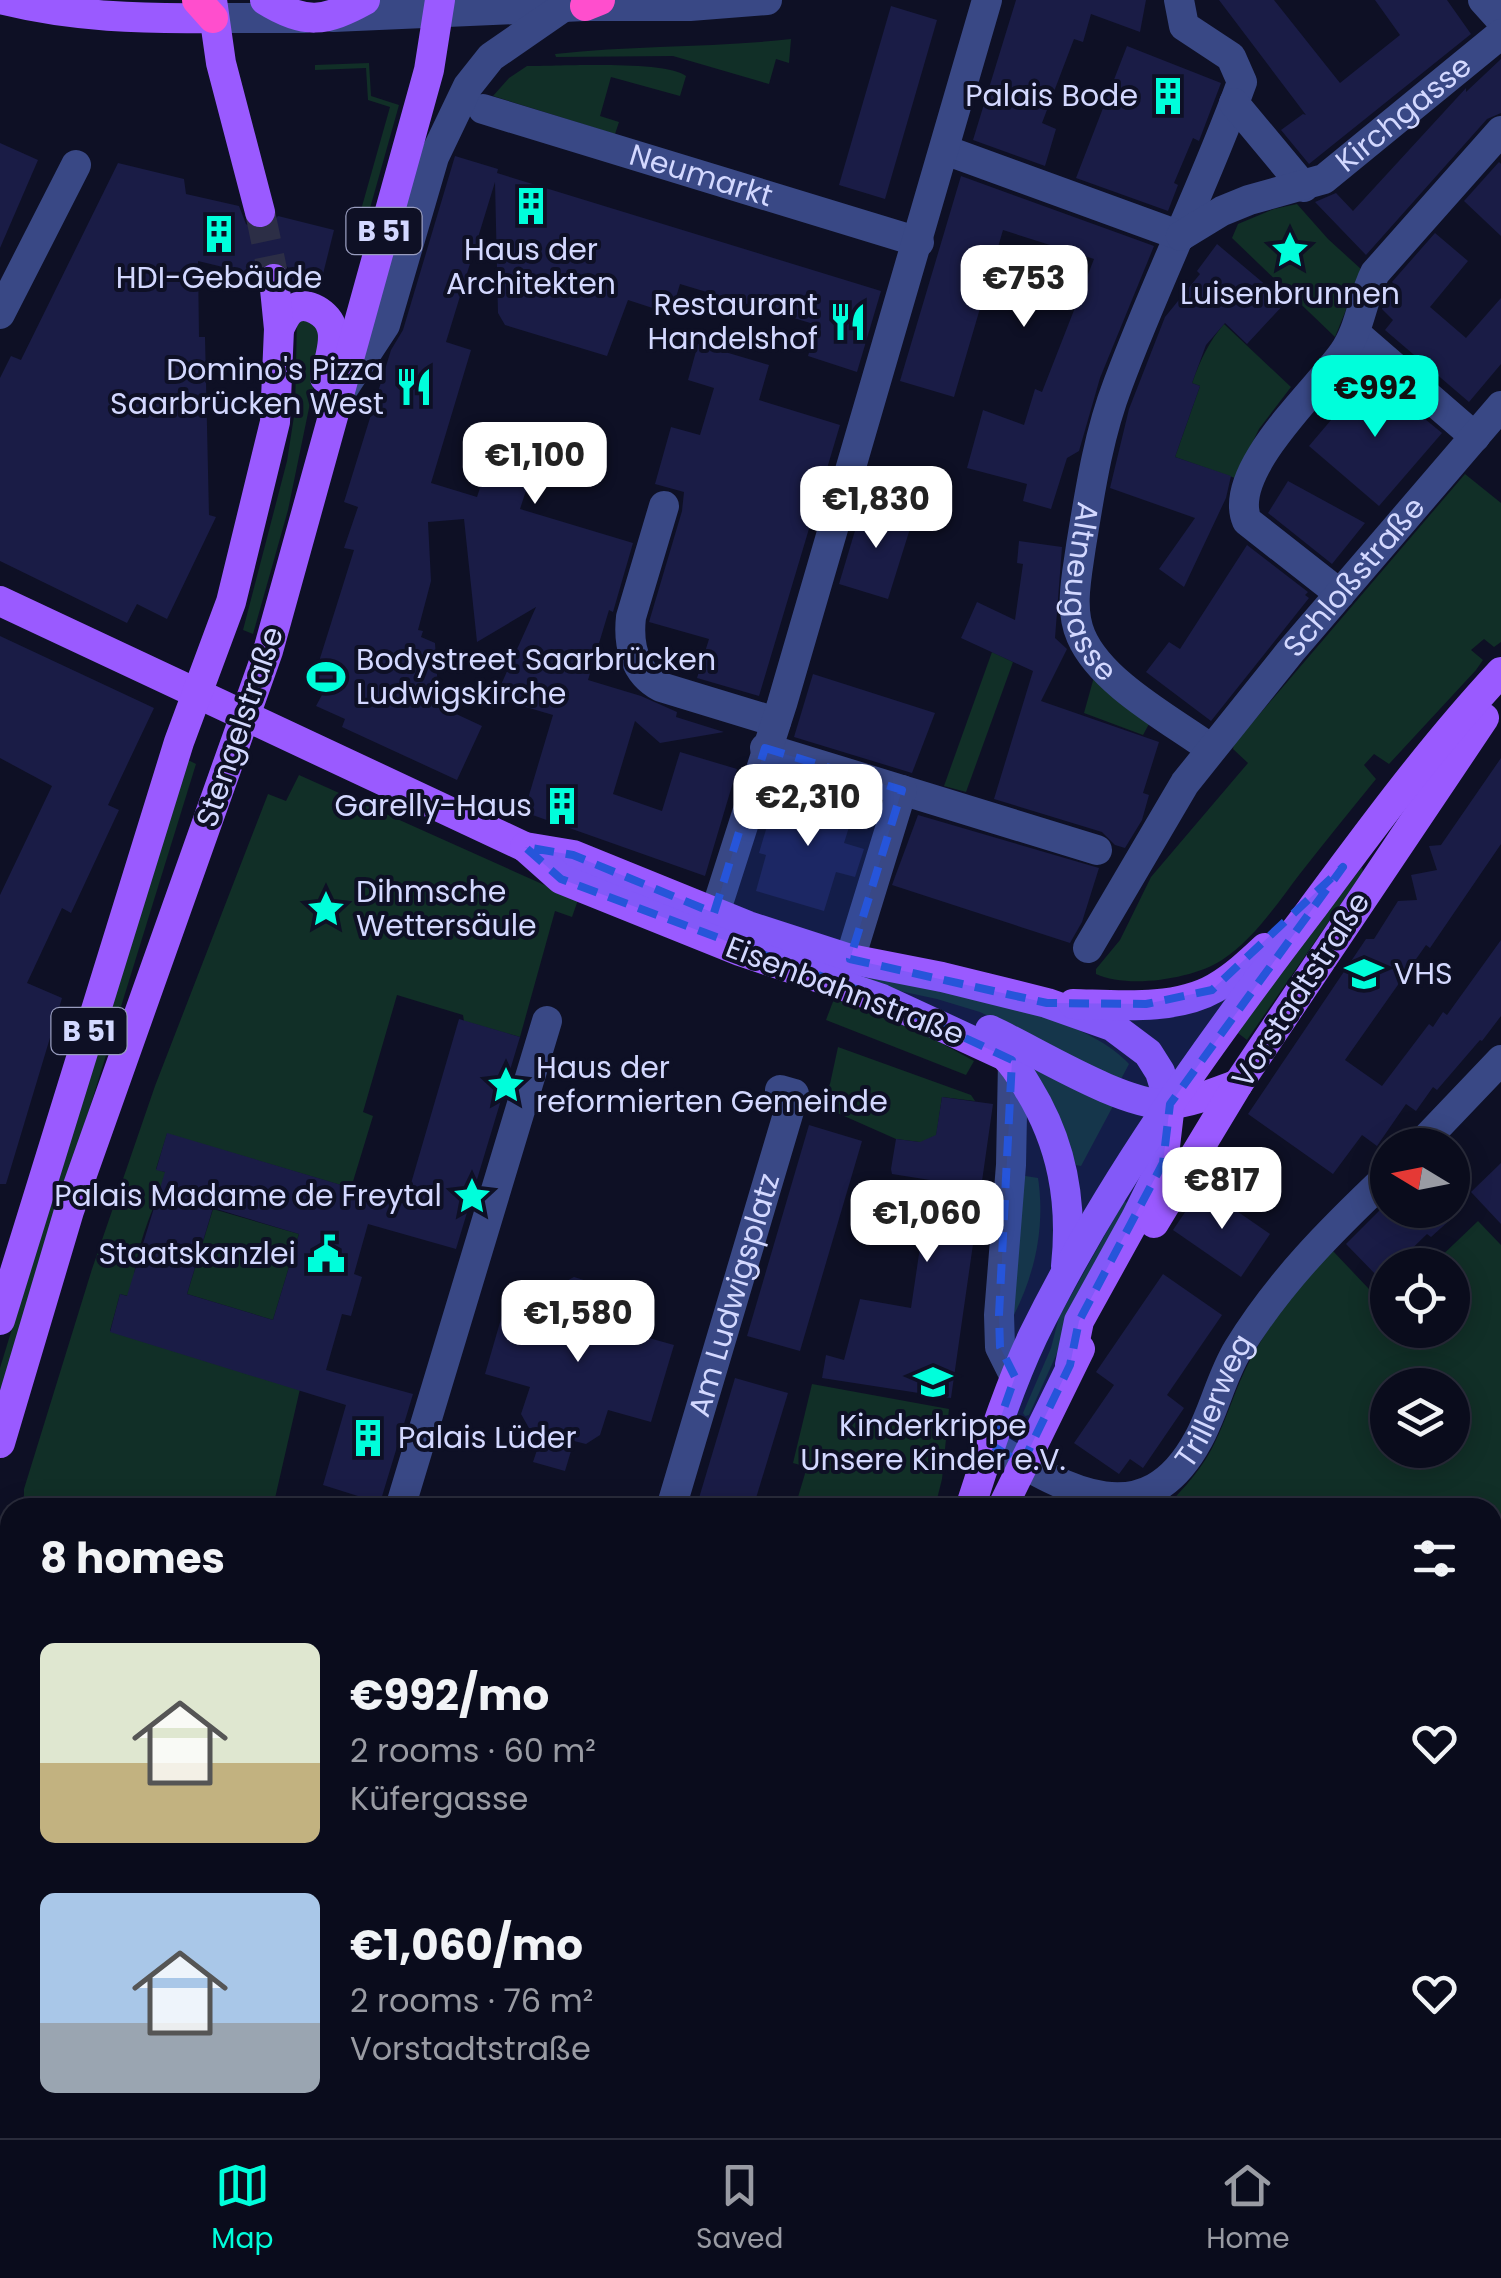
<!DOCTYPE html>
<html lang="en">
<head>
<meta charset="utf-8">
<style>
	:root { --surface:#0a0c1c; --page:#181a29; --text:#f1f3f6; --muted:#999ba3; --line:#2a2c3b; --accent:#00fedb }
	body { margin:0; font-family:Poppins,sans-serif; background:var(--page); color:var(--text); height:100vh; display:flex; flex-direction:column; font-size:38px; white-space:nowrap }
	* { box-sizing:border-box; margin:0 }
	p { font-size:32px; color:var(--muted) }
	.icon { flex:none; width:55px; height:55px; fill:none; stroke:currentColor; stroke-width:2; stroke-linecap:round; stroke-linejoin:round }
	.map { position:relative; flex:1; overflow:hidden }
	.sheet { position:absolute; left:0px; top:1498px; width:1502px; height:642px; display:flex; flex-direction:column; background:var(--surface); border-radius:30px 30px 0 0; box-shadow:0 5px 25px #0003,0 0 0 2px var(--line) }
	.sheet>* { flex:none }
	.needle { width:65px; rotate:280deg }
	.controls { position:absolute; left:1370px; top:1128px; display:grid; gap:20px }
	.controls a { display:grid; place-items:center; width:100px; height:100px; border-radius:50%; background:var(--surface); box-shadow:0 5px 25px #0003,0 0 0 2px var(--line); font-size:50px }
	.price { position:absolute; translate:-50% -85px; padding:0 22px; border-radius:20px; background:#fff; color:#222; font-size:32px; line-height:65px; filter:drop-shadow(0 2px 5px #0008) }
	.price::after { content:''; position:absolute; left:50%; top:60px; width:30px; height:22px; margin-left:-15px; background:inherit; clip-path:polygon(0 0,100% 0,50% 100%) }
	.price.current { background:var(--accent); color:#111 }
	ul { padding:0; list-style:none }
	li { display:flex; align-items:center; gap:30px; height:250px; padding:0 40px }
	li span { display:grid; place-items:center; flex:none; width:280px; height:200px; border-radius:15px; color:#555 }
	li>.icon { margin-inline-start:auto }
	span .icon { width:120px; height:120px; fill:#fffc; stroke-width:1 }
	li b { font-size:42px }
	h2 { display:flex; justify-content:space-between; align-items:center; height:120px; padding:0 40px; font-size:42px }
	.menu { display:flex; justify-content:space-around; align-items:center; height:140px; border-top:2px solid var(--line); background:var(--surface); font-size:28px; color:var(--muted) }
	.menu a { display:grid; justify-items:center; gap:5px }
	.menu .current { color:var(--accent) }
	.map>svg:first-child { display:block }
	.green { fill:#112f27; fill-rule:evenodd }
	.building { fill:#1a1c46; fill-rule:evenodd }
	.lines { fill:none; stroke-linecap:round; stroke-linejoin:round }
	.major-tunnel { stroke:#2c2e46; stroke-width:30; stroke-dasharray:30 15; stroke-linecap:butt }
	.minor { stroke:#394885; stroke-width:30 }
	.major { stroke:#9a5aff; stroke-width:30 }
	.highway { stroke:#ff4ecd; stroke-width:30 }
	.marked { fill:#2655da; fill-opacity:0.2; stroke:#2655da; stroke-width:8; stroke-dasharray:20 12; stroke-linejoin:round }
	.labels { text-anchor:middle; stroke-width:8; stroke-linejoin:round; paint-order:stroke }
	.shield { fill:#0e1025; stroke:#989cbe; stroke-width:2.5 }
	.shield-label { font-size:28px; font-weight:bold; fill:#d3d8ff }
	.poi-label { font-size:30px; fill:#d3d8ff; stroke:#0e1025; text-anchor:end }
	.street-label { font-size:30px; fill:#d3d8ff; stroke:#0e1025 }
</style>
</head>
<body>
<div class="map">
<svg width="1501" height="2138" viewBox="0 0 1501 2138">
	<rect width="100%" height="100%" fill="#0e1025"/>
	<g class="green">
		<path d="M791,39L789,63L776,59L769,84L673,56L556,57L555,54C634,45 713,48 791,39Z"/>
		<path d="M369,63L371,96L399,105L367,219L359,217L390,107L368,100L366,68L315,70V65Z"/>
		<path d="M527,66C557,66 667,60 686,76L680,96L611,77L600,116L619,122L615,134L493,96L509,78Z"/>
		<path d="M1297,204L1328,239L1362,270L1335,337L1232,238L1238,224L1274,209Z"/>
		<path d="M297,319L317,323L322,345L288,510L253,634L243,630L287,461L295,410Z"/>
		<path d="M1224,324L1291,387L1259,429L1235,478L1175,457L1200,386L1192,383C1201,359 1208,343 1224,324Z"/>
		<path d="M1465,474L1501,503V642L1494,647L1484,639L1471,650L1483,660L1476,670L1389,764L1374,754L1364,765L1376,779C1350,811 1324,843 1299,875C1277,904 1253,940 1222,960C1193,979 1128,989 1096,974V969L1120,940L1151,877L1248,763L1233,749L1234,744Z"/>
		<path d="M992,652L1013,662L966,792L944,786Z"/>
		<path d="M1094,677L1111,695L1149,724L1143,735L1084,713Z"/>
		<path d="M186,759L196,764L0,1398V1368Z"/>
		<path d="M299,775L578,900L572,917L555,911L520,1037L464,1021L463,1015L397,995L363,1112L373,1116L351,1188L167,1134L156,1169L170,1174C150,1208 133,1258 132,1297L120,1294L110,1331L300,1389L273,1507L24,1508V1489L92,1269L155,1086L268,794L286,801Z"/>
		<path d="M1362,867L1363,872L1247,1040L1234,1030Z"/>
		<path d="M861,971C934,989 1080,1010 1129,1064L1120,1081L980,1012L937,999L858,982Z"/>
		<path d="M834,999L921,1032L974,1061L966,1075L826,1020Z"/>
		<path d="M838,1047L971,1095L975,1101L942,1097L935,1144L896,1139L817,1104L830,1084Z"/>
		<path d="M1017,1053L1113,1106L1081,1166L1076,1165L1055,1106Z"/>
		<path d="M1019,1175L1038,1178C1046,1231 1033,1282 1007,1328Z"/>
		<path d="M1124,1201L1131,1205L1065,1320L1058,1351L1029,1415L1025,1416L1023,1413L1051,1348L1059,1317Z"/>
		<path d="M213,1209L299,1234L273,1320L187,1294Z"/>
		<path d="M1478,1221L1501,1245V1738L1493,1752L1492,1508H1165C1185,1487 1204,1467 1216,1440C1228,1415 1236,1387 1249,1362C1271,1321 1300,1284 1332,1250L1387,1308L1388,1330H1452V1265H1432ZM1388,1385H1452V1450H1388Z"/>
		<path d="M812,1384L949,1409L942,1479L935,1507H795L807,1467L793,1463Z"/>
		<path d="M1501,1840V1995L1493,1996L1492,1864Z"/>
		<path d="M316,2130H556L555,2138H314Z"/>
		<path d="M1000,2130H1433L1436,2138H999Z"/>
	</g>
	<g class="building">
		<path d="M1016,0H1146L1140,32L1091,14L1083,42L1074,39L1042,123L1056,129L1045,166L973,140Z"/>
		<path d="M1219,0H1274L1340,83L1400,35L1375,0H1447L1471,34L1309,164L1281,130L1303,114L1306,115Z"/>
		<path d="M891,6L937,20L885,199L839,185Z"/>
		<path d="M1127,46L1221,83L1199,141L1193,138L1174,183L1178,185L1168,211L1076,178Z"/>
		<path d="M1501,59V113L1487,119L1366,255L1315,202L1336,193L1353,211L1466,88V92Z"/>
		<path d="M0,143L38,160L0,248Z"/>
		<path d="M455,156L498,169L497,173L881,291L857,372L808,356L817,325L680,284L671,314L628,300L607,356L505,325L498,313L495,182L446,342L471,350L431,483L477,497L494,445L516,451L537,457L520,509L633,543L613,612L609,610L588,680L641,696L677,712L676,717L724,732L660,743L635,721L613,794L662,811L680,752L737,769L705,876L524,812L553,715L495,698L536,607L477,642L464,519L428,522L431,581L418,630L423,631L421,637L435,643L439,706L482,726L457,780L342,727L345,719L316,706L323,693L311,687L354,550L344,548L358,507L344,502L391,350L403,330Z"/>
		<path d="M1499,162L1501,164V236L1464,201Z"/>
		<path d="M118,163L184,179L186,194L239,206L246,224L254,230H266L278,216L334,230L319,290L293,284L290,269L281,262L264,263L256,275L198,261L199,337H205L209,515L216,517L167,619L137,604L127,623L0,561V378L11,356L21,360Z"/>
		<path d="M961,176L1154,246L1100,378L1079,451L1067,458L1051,509L1023,501L1027,484L967,468L983,410L1024,425L1035,389L1042,392L1094,259L1003,230L954,397L900,381Z"/>
		<path d="M1435,233L1468,261L1430,307L1466,338L1501,298V364L1469,402L1385,330L1393,320L1382,309L1385,299L1396,286L1392,282Z"/>
		<path d="M1217,244L1286,302L1247,344L1225,323L1206,345L1192,383L1200,386L1175,457L1231,476L1226,498L1184,587L1159,569L1195,518L1110,488L1129,409L1165,317L1200,274L1197,271Z"/>
		<path d="M698,344L769,365L759,400L840,425L759,696L697,678L709,639L649,622L682,511L684,492L655,484L671,427L700,435L714,388L688,380Z"/>
		<path d="M1370,374L1442,433L1379,506L1309,446Z"/>
		<path d="M1288,481L1365,523L1332,564L1268,513Z"/>
		<path d="M863,504L913,519L888,599L839,584Z"/>
		<path d="M1019,541L1062,547L1055,638L1067,649L1041,701L1159,742L1143,793L1149,795L1142,820L1125,848L1115,845L1102,832L994,799L1033,671L961,638L977,602L1015,620L1023,564L1017,563Z"/>
		<path d="M1247,545L1308,592L1305,595L1309,598L1211,721L1146,672L1169,642L1180,649Z"/>
		<path d="M0,636L154,708L108,805L119,810L71,913L62,908L27,983L62,998L6,1184H0V895L52,786L0,758Z"/>
		<path d="M813,674L935,713L912,773L794,737Z"/>
		<path d="M1501,758V844L1430,948L1426,945L1345,1060L1382,1086L1429,1024L1433,1027L1443,1012L1447,1015L1501,940V1016L1482,1041L1480,1040L1437,1090L1433,1087L1416,1111L1406,1104L1377,1146L1362,1135L1333,1174L1248,1114L1366,939H1374L1398,901L1417,900L1411,875L1437,870L1429,846L1441,845Z"/>
		<path d="M788,785L856,805L844,843L864,849L855,877L836,872L824,911L756,891L766,855L759,853L764,836L770,817L778,820Z"/>
		<path d="M918,815L1099,868L1082,922L1070,943L892,885Z"/>
		<path d="M459,1019L520,1037L456,1249L368,1224L354,1274L362,1277L351,1316L342,1314L326,1370L413,1394L380,1503L323,1485L346,1405L110,1332L120,1294L127,1296L165,1172L156,1170L167,1133L405,1204ZM213,1208L299,1234L273,1320L187,1294Z"/>
		<path d="M942,1097L993,1104L951,1398L822,1378L826,1355L844,1360L860,1299L911,1308L930,1180L892,1174L891,1169L896,1139L920,1142L936,1135Z"/>
		<path d="M809,1125L862,1141L800,1351L747,1336Z"/>
		<path d="M1501,1163V1224L1471,1192Z"/>
		<path d="M1202,1187L1270,1234L1241,1277L1173,1230Z"/>
		<path d="M1380,1210H1461L1431,1237L1427,1234L1395,1265H1388V1273L1381,1280L1346,1244Z"/>
		<path d="M1163,1274L1222,1315L1167,1395L1184,1408L1143,1468L1130,1459L1119,1474L1074,1443L1114,1385L1096,1372Z"/>
		<path d="M574,1277L632,1295L638,1310L631,1333L674,1345L651,1422L608,1410L600,1435L586,1444L574,1441L565,1471L533,1462L543,1432L529,1428L521,1414L530,1387L485,1374L508,1295L553,1308L561,1284Z"/>
		<path d="M735,1378L788,1393L753,1508H696Z"/>
	</g>
	<g class="lines">
		<path class="major-tunnel" d="M260,212L274,279"/>
		<g class="minor">
			<path id="s1" d="M1179,0L1184,26L1231,57L1242,82C1205,184 1156,282 1118,384C1098,436 1090,491 1081,546C1077,575 1069,609 1081,636C1101,683 1171,720 1211,749"/>
			<path d="M1483,0L1501,20"/>
			<path d="M333,17L585,6H690L767,0"/>
			<path d="M213,18H305"/>
			<path d="M1234,103L1304,187"/>
			<path id="s2" d="M483,109L919,242"/>
			<path d="M945,150L1181,236"/>
			<path id="s3" d="M1181,236L1222,211L1249,200L1324,179L1501,34"/>
			<path d="M0,314L76,165"/>
			<path d="M1355,333L1475,437"/>
			<path d="M345,386L385,325L434,157L468,86L491,57L562,8"/>
			<path d="M664,506L631,617C628,644 634,673 661,687L776,722"/>
			<path d="M1340,594L1247,521C1226,471 1318,390 1344,352C1360,329 1362,299 1375,273L1501,131"/>
			<path d="M765,748L1097,850"/>
			<path d="M715,913L782,704L987,0"/>
			<path id="s4" d="M1088,948L1185,783L1290,652L1501,406"/>
			<path d="M850,959L902,790"/>
			<path d="M1013,1062L1011,1165L999,1315L1000,1347L1015,1377"/>
			<path d="M1420,1145L1501,1060"/>
			<path id="s5" d="M991,1445C1065,1489 1144,1539 1198,1440C1214,1411 1221,1377 1238,1349C1279,1282 1331,1230 1388,1176"/>
			<path d="M400,1508L547,1021"/>
			<path id="s6" d="M671,1508L794,1094L780,1090"/>
			<path d="M0,1554L10,1557"/>
			<path d="M1492,1800L1501,1778"/>
			<path d="M1457,2130L1460,2138"/>
		</g>
		<g class="major">
			<path d="M4,0C73,17 142,19 213,18"/>
			<path d="M212,0L221,63L260,212"/>
			<path d="M265,0C305,25 325,22 365,0"/>
			<path d="M279,329C282,323 287,312 293,309C307,300 329,314 332,329C336,344 328,363 325,378"/>
			<path d="M0,601L525,847L573,855L748,926L850,959L942,977L1047,1003L1112,1026L1148,1053L1160,1072L1170,1104L1163,1163L1136,1218L1079,1321L1070,1365"/>
			<path d="M525,847L561,879L740,951L882,999L1005,1056C1015,1065 1021,1076 1028,1088C1062,1143 1073,1201 1066,1266"/>
			<path d="M1073,1004C1117,1005 1175,1011 1215,988C1234,977 1249,963 1265,948"/>
			<path d="M990,1030C1034,1050 1125,1108 1170,1104C1193,1102 1216,1092 1238,1084"/>
			<path d="M1154,1223L1238,1084L1484,718"/>
			<path d="M0,1320L179,742L231,602L275,422L279,329L274,279"/>
			<path d="M0,1443L69,1211L268,651L429,70L440,0"/>
			<path d="M970,1508C989,1450 1007,1391 1033,1336C1108,1183 1208,1045 1311,910C1371,829 1432,746 1501,672"/>
			<path d="M1002,1508L1080,1349"/>
			<path d="M814,2138L815,2130"/>
		</g>
		<g class="highway">
			<path d="M197,0L213,18"/>
			<path d="M585,6L600,0"/>
		</g>
	</g>
	<path class="marked" d="M765,748L902,790L850,959L1047,1003L1146,1004L1212,990L1343,867L1170,1104L1163,1163L1079,1321L1070,1365L1022,1464L991,1445L1015,1377L1000,1347L999,1315L1012,1060L882,999L561,879L525,847L573,855L714,913Z"/>
	<defs>
		<g id="building-bare" transform="scale(3)"><path d="M-4-6H4V6H1V3H-1V6H-4ZM-2.5-4.3h1.7v1.8h-1.7ZM.8-4.3h1.7v1.8H.8ZM-2.5-1h1.7V.8h-1.7ZM.8-1h1.7V.8H.8Z" fill="#00fedb" stroke="#0e1025" stroke-width="2.5" paint-order="stroke"/></g>
		<g id="sight-bare" transform="scale(3)"><path d="M0-6L1.8-2.2L6-1.7L2.9 1.2L3.7 5.4L0 3.3L-3.7 5.4L-2.9 1.2L-6-1.7L-1.8-2.2Z" fill="#00fedb" stroke="#0e1025" stroke-width="2.5" paint-order="stroke"/></g>
		<g id="restaurant-bare" transform="scale(3)"><path d="M-5-6h1v4h1v-4h1v4h1v-4h1v5L-1.5 .5V6h-2V.5L-5-1ZM5-6V6H3V1.5H1.5Q1.5-4 5-6Z" fill="#00fedb" stroke="#0e1025" stroke-width="2.5" paint-order="stroke"/></g>
		<g id="stadium-bare" transform="scale(3)"><path d="M0-5a6.5 5 0 1 0 0 10a6.5 5 0 1 0 0-10ZM-3.5-1.8h7v3.6h-7Z" fill="#00fedb" stroke="#0e1025" stroke-width="2.5" paint-order="stroke"/></g>
		<g id="university-bare" transform="scale(3)"><path d="M0-5L7-2L0 1L-7-2ZM-4 1L0 2.5L4 1V4Q0 6-4 4Z" fill="#00fedb" stroke="#0e1025" stroke-width="2.5" paint-order="stroke"/></g>
		<g id="civic-bare" transform="scale(3)"><path d="M-.6-6.5H3V-4.5H.6V-3L4-1V1h2V6H-6V1h2V-1L-.6-3ZM-1.2 2.5V6h2.4V2.5Z" fill="#00fedb" stroke="#0e1025" stroke-width="2.5" paint-order="stroke"/></g>
		<g id="school-bare" transform="scale(3)"><path d="M0-5L7-2L0 1L-7-2ZM-4 1L0 2.5L4 1V4Q0 6-4 4Z" fill="#00fedb" stroke="#0e1025" stroke-width="2.5" paint-order="stroke"/></g>
	</defs>
	<g fill-rule="evenodd">
		<use href="#building-bare" x="1168" y="96"/>
		<use href="#building-bare" x="531" y="206"/>
		<use href="#building-bare" x="219" y="234"/>
		<use href="#sight-bare" x="1290" y="250"/>
		<use href="#restaurant-bare" x="848" y="322"/>
		<use href="#restaurant-bare" x="414" y="387"/>
		<use href="#stadium-bare" x="326" y="677"/>
		<use href="#building-bare" x="562" y="806"/>
		<use href="#sight-bare" x="326" y="909"/>
		<use href="#university-bare" x="1364" y="974"/>
		<use href="#sight-bare" x="506" y="1085"/>
		<use href="#sight-bare" x="472" y="1196"/>
		<use href="#civic-bare" x="326" y="1254"/>
		<use href="#school-bare" x="933" y="1382"/>
		<use href="#building-bare" x="368" y="1438"/>
	</g>
	<g class="labels">
		<g class="shield">
			<rect x="346.5" y="208" width="75" height="46" rx="8"/>
			<rect x="51.5" y="1008" width="75" height="46" rx="8"/>
		</g>
		<g class="shield-label">
			<text x="384" y="241">B 51</text>
			<text x="89" y="1041">B 51</text>
		</g>
		<g class="poi-label">
			<text x="1138" y="106">Palais Bode</text>
			<text x="531" y="260" text-anchor="middle">Haus der<tspan x="531" dy="34">Architekten</tspan></text>
			<text x="219" y="288" text-anchor="middle">HDI-Gebäude</text>
			<text x="1290" y="304" text-anchor="middle">Luisenbrunnen</text>
			<text x="818" y="315">Restaurant<tspan x="818" dy="34">Handelshof</tspan></text>
			<text x="384" y="380">Domino's Pizza<tspan x="384" dy="34">Saarbrücken West</tspan></text>
			<text x="356" y="670" text-anchor="start">Bodystreet Saarbrücken<tspan x="356" dy="34">Ludwigskirche</tspan></text>
			<text x="532" y="816">Garelly-Haus</text>
			<text x="356" y="902" text-anchor="start">Dihmsche<tspan x="356" dy="34">Wettersäule</tspan></text>
			<text x="1394" y="984" text-anchor="start">VHS</text>
			<text x="536" y="1078" text-anchor="start">Haus der<tspan x="536" dy="34">reformierten Gemeinde</tspan></text>
			<text x="442" y="1206">Palais Madame de Freytal</text>
			<text x="296" y="1264">Staatskanzlei</text>
			<text x="933" y="1436" text-anchor="middle">Kinderkrippe<tspan x="933" dy="34">Unsere Kinder e.V.</tspan></text>
			<text x="398" y="1448" text-anchor="start">Palais Lüder</text>
		</g>
		<g class="street-label">
			<text dy="10" stroke="none"><textPath href="#s3" startOffset="258">Kirchgasse</textPath></text>
			<text dy="10" stroke="none"><textPath href="#s2" startOffset="228">Neumarkt</textPath></text>
			<text dy="10" stroke="none"><textPath href="#s4" startOffset="458">Schloßstraße</textPath></text>
			<text dy="10" stroke="none"><textPath href="#s1" startOffset="652">Altneugasse</textPath></text>
			<text transform="translate(240 727) rotate(-71)" y="10">Stengelstraße</text>
			<text transform="translate(1301 990) rotate(-57)" y="10">Vorstadtstraße</text>
			<text transform="translate(845 991) rotate(21)" y="10">Eisenbahnstraße</text>
			<text dy="10" stroke="none"><textPath href="#s6" startOffset="222">Am Ludwigsplatz</textPath></text>
			<text dy="10" stroke="none"><textPath href="#s5" startOffset="285">Trillerweg</textPath></text>
		</g>
	</g>
</svg>
<div class="controls">
<a><svg class="needle" viewBox="-14 -14 28 28"><path d="M0-13l5 13h-10z" fill="#e53935"/><path d="M0 13l5-13h-10z" fill="#999ba3"/></svg></a>
<a><svg class="icon" aria-label="locate" viewBox="0 0 24 24"><circle cx="12" cy="12" r="6"/><path d="M12 2v4M12 18v4M2 12h4M18 12h4"/></svg></a>
<a><svg class="icon" aria-label="layers" viewBox="0 0 24 24"><path d="M12 4l9 5-9 5-9-5zM3 14l9 5 9-5"/></svg></a>
</div>
<b class="price" style="left:1024px;top:330px">€753</b>
<b class="price current" style="left:1375px;top:440px">€992</b>
<b class="price" style="left:535px;top:507px">€1,100</b>
<b class="price" style="left:876px;top:551px">€1,830</b>
<b class="price" style="left:808px;top:849px">€2,310</b>
<b class="price" style="left:1222px;top:1232px">€817</b>
<b class="price" style="left:927px;top:1265px">€1,060</b>
<b class="price" style="left:578px;top:1365px">€1,580</b>
<section class="sheet">
<h2>8 homes<svg class="icon" aria-label="filters" viewBox="0 0 24 24"><path d="M4 7h16M4 17h16"/><circle cx="9" cy="7" r="2"/><circle cx="15" cy="17" r="2"/></svg></h2>
<ul>
<li><span style="background:linear-gradient(#dfe7d0 60%,#c2b280 0)"><svg class="icon" aria-label="home" viewBox="0 0 24 24"><path d="M3 11l9-7 9 7M6 9v11h12V9"/></svg></span><div><b>€992/mo</b><p>2 rooms · 60 m²</p><p>Küfergasse</p></div><svg class="icon" aria-label="heart" viewBox="0 0 24 24"><path d="M12 20l-8-8c-3-5 5-10 8-4 3-6 11-1 8 4z"/></svg></li>
<li><span style="background:linear-gradient(#a9c7e8 65%,#9aa5b1 0)"><svg class="icon" aria-label="home" viewBox="0 0 24 24"><path d="M3 11l9-7 9 7M6 9v11h12V9"/></svg></span><div><b>€1,060/mo</b><p>2 rooms · 76 m²</p><p>Vorstadtstraße</p></div><svg class="icon" aria-label="heart" viewBox="0 0 24 24"><path d="M12 20l-8-8c-3-5 5-10 8-4 3-6 11-1 8 4z"/></svg></li>
</ul>
</section>
</div>
<nav class="menu">
<a class="current"><svg class="icon" aria-label="map" viewBox="0 0 24 24"><path d="M3 6l6-2 6 2 6-2v14l-6 2-6-2-6 2zM9 4v14M15 6v14"/></svg>Map</a>
<a><svg class="icon" aria-label="saved" viewBox="0 0 24 24"><path d="M7 4h10v16l-5-4-5 4z"/></svg>Saved</a>
<a><svg class="icon" aria-label="home" viewBox="0 0 24 24"><path d="M3 11l9-7 9 7M6 9v11h12V9"/></svg>Home</a>
</nav>
</body>
</html>
